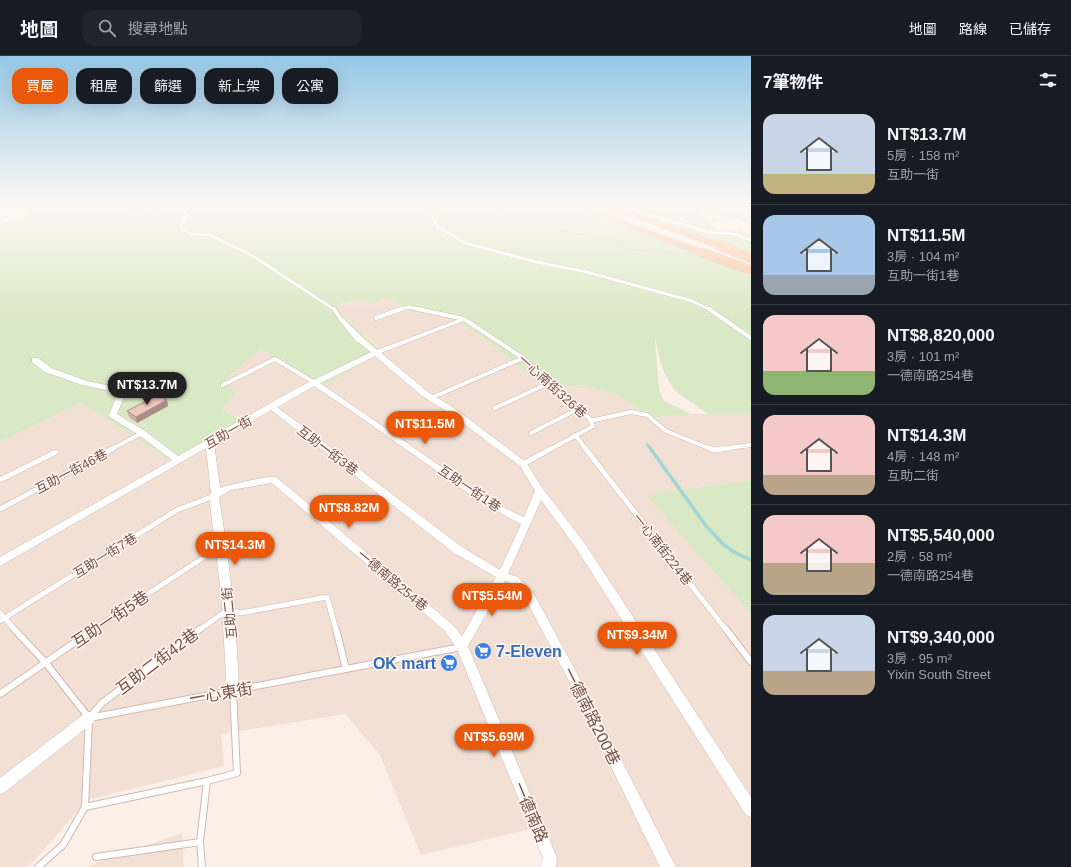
<!DOCTYPE html>
<html lang="zh-TW">
<head>
<meta charset="utf-8">
<style>
	:root { --surface:#171b24; --page:#20242c; --text:#f1f3f6; --muted:#9ea1a6; --line:#363941; --accent:#ea580c }
	body { margin:0; font-family:Arial,"Noto Sans TC",sans-serif; background:var(--page); color:var(--text); height:100vh; display:flex; flex-direction:column; font-size:15px; white-space:nowrap }
	* { box-sizing:border-box; margin:0 }
	p { font-size:13px; color:var(--muted) }
	.icon { flex:none; width:22px; height:22px; fill:none; stroke:currentColor; stroke-width:2; stroke-linecap:round; stroke-linejoin:round }
	.map { position:relative; flex:1; overflow:hidden }
	.sheet { display:flex; flex-direction:column; background:var(--surface); width:320px }
	.sheet>* { flex:none }
	.guide { position:absolute; left:12px; top:12px; width:380px; height:36px; display:flex; gap:8px }
	.price { position:absolute; translate:-50% -34px; padding:0 9px; border-radius:14px; background:var(--accent); color:#fff; font-size:13px; line-height:26px; filter:drop-shadow(0 1px 2px #0008) }
	.price::after { content:''; position:absolute; left:50%; top:24px; width:12px; height:9px; margin-left:-6px; background:inherit; clip-path:polygon(0 0,100% 0,50% 100%) }
	.price.active { background:#222; color:#fff }
	ul { padding:0; list-style:none }
	li { display:flex; align-items:center; gap:12px; height:100px; padding:0 12px }
	li+li { border-top:1px solid var(--line) }
	li span { display:grid; place-items:center; flex:none; width:112px; height:80px; border-radius:12px; color:#555 }
	li>.icon { margin-inline-start:auto }
	span .icon { width:48px; height:48px; fill:#fffc; stroke-width:1 }
	li b { font-size:17px }
	h2 { display:flex; justify-content:space-between; align-items:center; height:48px; padding:0 12px; font-size:17px }
	.pill { padding:0 14px; border-radius:12px; background:var(--surface); box-shadow:0 4px 16px #0002; font-size:14px; line-height:36px }
	.pill.active { background:var(--accent); color:#fff }
	header { display:flex; align-items:center; gap:24px; box-sizing:border-box; height:56px; padding:0 20px; background:var(--surface); border-bottom:1px solid var(--line) }
	header strong { font-size:19px }
	nav { display:flex; gap:22px; margin-inline-start:auto; font-size:14px }
	.search { width:280px; height:36px; background:var(--page); display:flex; align-items:center; gap:10px; box-sizing:border-box; padding:0 14px; border-radius:12px; color:var(--muted); font-size:15px }
	main { display:flex; flex:1; min-height:0 }
	.map>svg:first-child { display:block }
	.residential { fill:#f3e0d5 }
	.green { fill:#dae9c5; fill-rule:evenodd }
	.lines { fill:none; stroke-linecap:round; stroke-linejoin:round }
	.stream-far1 { stroke:#a2d6d4; stroke-width:2.5 }
	.stream { stroke:#a2d6d4; stroke-width:3.5 }
	.lane-far3-casing { stroke:#cfb8b0; stroke-width:3.5 }
	.lane-far2-casing { stroke:#cfb8b0; stroke-width:5 }
	.lane-far1-casing { stroke:#cfb8b0; stroke-width:6 }
	.lane-casing { stroke:#cfb8b0; stroke-width:8 }
	.street-casing { stroke:#cfb8b0; stroke-width:1 }
	.primary-casing { stroke:#d5cbc9; stroke-width:1 }
	.path { stroke:#d5aca2; stroke-width:1.5; stroke-dasharray:0.5 2; stroke-linecap:butt }
	.lane-far3 { stroke:#fff; stroke-width:3 }
	.lane-far2 { stroke:#fff; stroke-width:4 }
	.lane-far1 { stroke:#fff; stroke-width:5 }
	.lane { stroke:#fff; stroke-width:6 }
	.street { fill:#fff; fill-rule:evenodd }
	.primary { fill:#f8c7a2; fill-rule:evenodd }
	.primary-bridge-casing { stroke:#d5cbc9; stroke-width:10; stroke-linecap:butt }
	.primary-bridge { stroke:#f8c7a2; stroke-width:9 }
	.wall { fill:#ceada4 }
	.shaded-wall { fill:#a88d86 }
	.building { fill:#f0c9bf; stroke:#a88d86 }
	.labels { text-anchor:middle; stroke-width:3; stroke-linejoin:round; paint-order:stroke }
	.street-label { font-size:13px; fill:#74524c; stroke:#fef4ed }
	.near-street-label { font-size:16px; fill:#74524c; stroke:#fef4ed }
	.near-shop-label { font-size:16px; font-weight:bold; fill:#366cbe; stroke:#fef4ed; text-anchor:start }
</style>
</head>
<body>
<header>
<strong>地圖</strong>
<div class="search"><svg class="icon" aria-label="search" viewBox="0 0 24 24"><circle cx="10" cy="10" r="6"/><path d="M15 15l6 6"/></svg>搜尋地點</div>
<nav><a>地圖</a><a>路線</a><a>已儲存</a></nav>
</header>
<main>
<div class="map">
<svg width="751" height="811" viewBox="0 0 751 811">
	<rect width="100%" height="100%" fill="#fcefe7"/>
	<g class="residential">
		<path d="M389,242L411,256L446,259L479,279L530,319L546,334L581,329L618,339L651,362L691,358H751V424L647,439L751,558V811H556L539,771L421,799L380,699L345,658L221,678L224,710L87,744L35,804L27,811H0V386L81,347L167,403L247,366L221,353L224,325L261,293L324,328L383,295L342,259L336,250L355,243L371,248Z"/>
		<path d="M182,777L184,811H85Z"/>
	</g>
	<g class="green">
		<path d="M22,148H564L712,203L751,220V358H708L674,334L663,314L655,282L659,334L664,345L691,358L651,362L618,339L581,329L546,334L530,319L479,279L446,259L411,256L389,242L371,248L355,243L336,250L342,259L383,296L324,329L261,293L224,325L236,337L221,353L247,367L186,405L167,403L81,347L0,386V168L29,160L25,150Z"/>
		<path d="M602,148H751V167H738L731,164L709,167L719,176L739,173L743,176L751,175V200L632,160ZM700,151L721,159L709,163L696,159L701,156L693,153Z"/>
		<path d="M751,424V558L646,439Z"/>
	</g>
	<g class="lines">
		<path class="stream-far1" d="M647,388L651,393"/>
		<path class="stream" d="M650,392L707,471L724,489L734,496L751,504"/>
		<g class="lane-far3-casing">
			<g id="lane-far3">
				<path d="M111,148L110,152L135,157L178,154L185,156L188,159L181,169L183,174L191,178L210,179L253,200L335,254"/>
				<path d="M617,153H631L708,176L734,178L751,184"/>
				<path d="M501,156L449,150H433L430,155L437,170L465,187L536,206L587,216L692,245L711,254"/>
				<path d="M703,158L751,169"/>
				<path d="M399,254L408,251L423,254"/>
			</g>
		</g>
		<g class="lane-far2-casing">
			<g id="lane-far2">
				<path d="M334,253L340,262"/>
				<path d="M418,253L464,263L523,302L589,362L593,370L551,393"/>
				<path d="M709,253L751,282"/>
				<path d="M376,262L401,253"/>
				<path d="M223,329L275,303L315,327"/>
				<path d="M431,342L523,302"/>
				<path d="M495,352L551,326"/>
				<path d="M590,365L631,356L647,359L666,375L711,393"/>
				<path d="M531,377L578,353"/>
				<path d="M575,379L586,393"/>
				<path d="M112,393L142,377"/>
				<path d="M721,393L751,389"/>
			</g>
		</g>
		<g class="lane-far1-casing">
			<g id="lane-far1">
				<path d="M585,392L726,574"/>
				<path d="M709,392L714,394L729,392"/>
				<path d="M523,408L552,392"/>
				<path d="M0,424L56,396"/>
				<path d="M0,453L114,392"/>
				<path d="M0,557L15,574"/>
				<path d="M0,565L177,454L214,440"/>
				<path d="M92,574L220,491"/>
				<path d="M199,574L229,553L241,557L327,541L336,574"/>
			</g>
		</g>
		<g class="lane-casing">
			<g id="lane">
				<path d="M14,573L45,606L89,662L85,751L207,725"/>
				<path d="M336,573L346,613"/>
				<path d="M726,573L751,606"/>
				<path d="M0,638L94,573"/>
				<path d="M90,661L102,647L200,573"/>
				<path d="M89,662L461,591"/>
				<path d="M96,801L200,786"/>
				<path d="M38,811L63,789L85,751"/>
				<path d="M202,811L200,786L207,725L237,717L233,635"/>
			</g>
		</g>
		<g class="street-casing">
			<g id="street">
				<path d="M340,260L342,261L361,280L377,294L462,262H466V264L381,297L428,336L454,352L526,406L543,433L584,486L751,741V761L746,759L576,492L541,444L508,518L518,521L534,538L580,623L676,811H660L572,631L526,544L510,527L505,525L468,590L557,802L556,811H540L543,802L457,593L445,575L272,427L231,434L219,441C229,505 237,570 239,635L237,639L233,641L229,639L227,635L221,537L209,440L211,437L206,392L0,510V501L172,404L139,379L110,361L109,359L117,339L110,335L82,329L45,316L32,306V302H38L51,312L87,325L116,331L125,338L117,358L145,375L178,400L297,332L371,296L355,284L338,263V261ZM375,300L422,340L448,356L520,410L535,435L524,461L491,445L320,327ZM314,330L353,356L485,449L521,468L500,514L462,491L277,351ZM271,354L454,497L496,521L462,580L453,569L276,421C271,419 227,429 220,432L214,387Z"/>
				<path d="M89,656L94,658L95,662L94,666L5,736L0,738V722L84,658Z"/>
			</g>
		</g>
		<g class="primary-casing">
			<g id="primary">
				<path d="M567,148H577L703,194L705,196L700,199L697,198Z"/>
				<path d="M597,148H608L721,187L722,189L721,191H715Z"/>
			</g>
		</g>
		<g class="path">
			<path d="M506,158L540,171L614,184L631,194L681,198"/>
			<path d="M0,162L25,158L28,148"/>
		</g>
		<use href="#lane-far3" class="lane-far3"/>
		<use href="#lane-far2" class="lane-far2"/>
		<use href="#lane-far1" class="lane-far1"/>
		<use href="#lane" class="lane"/>
		<use href="#street" class="street"/>
		<use href="#primary" class="primary"/>
		<g class="primary-bridge-casing">
			<g id="primary-bridge">
				<path d="M718,189L751,202"/>
				<path d="M700,196L751,214"/>
			</g>
		</g>
		<use href="#primary-bridge" class="primary-bridge"/>
	</g>
	<path class="wall" d="M167,344L168,350L137,367L129,361L127,355Z"/>
	<path class="shaded-wall" d="M167,344L168,350L137,367L136,361Z"/>
	<path class="building" d="M158,339L167,344L136,361L127,355Z"/>
	<linearGradient id="sky" x2="0" y2="1"><stop stop-color="#96c8e6"/><stop offset="0.57" stop-color="#fef8f4"/><stop offset="1" stop-color="#fef8f4" stop-opacity="0"/></linearGradient>
	<rect width="751" height="261" fill="url(#sky)"/>
	<defs>
		<g id="supermarket-disc" transform="scale(0.9)"><circle r="9.5" fill="#3f7fe0" stroke="#fef4ed"/><path d="M-6-5.5h2.5l.6 2H6L4.5 2H-2.5L-4.4-4H-6ZM-1.5 3.2a1.3 1.3 0 1 0 .1 0ZM3 3.2a1.3 1.3 0 1 0 .1 0Z" fill="#fff"/></g>
	</defs>
	<g fill-rule="evenodd">
		<use href="#supermarket-disc" x="483" y="595"/>
		<use href="#supermarket-disc" x="449" y="607"/>
	</g>
	<g class="labels">
		<g class="street-label">
			<text transform="translate(553 330) rotate(42)" y="5">一心南街326巷</text>
			<text transform="translate(228 376) rotate(-30)" y="5">互助一街</text>
			<text transform="translate(328 394) rotate(37)" y="5">互助一街3巷</text>
			<text transform="translate(71 415) rotate(-28)" y="5">互助一街46巷</text>
			<text transform="translate(470 432) rotate(34)" y="5">互助一街1巷</text>
			<text transform="translate(663 493) rotate(52)" y="5">一心南街224巷</text>
			<text transform="translate(105 499) rotate(-32)" y="5">互助一街7巷</text>
			<text transform="translate(393 524) rotate(40)" y="5">一德南路254巷</text>
			<text transform="translate(229 557) rotate(-96)" y="5">互助二街</text>
		</g>
		<g class="near-street-label">
			<text transform="translate(110 563) rotate(-34)" y="6">互助一街5巷</text>
			<text transform="translate(157 605) rotate(-37)" y="6">互助二街42巷</text>
			<text transform="translate(221 637) rotate(-10)" y="6">一心東街</text>
			<text transform="translate(592 660) rotate(63)" y="6">一德南路200巷</text>
			<text transform="translate(531 756) rotate(67)" y="6">一德南路</text>
		</g>
		<g class="near-shop-label">
			<text x="496" y="601">7-Eleven</text>
			<text x="436" y="613" text-anchor="end">OK mart</text>
		</g>
	</g>
</svg>
<b class="price active" style="left:147px;top:350px">NT$13.7M</b>
<b class="price" style="left:425px;top:389px">NT$11.5M</b>
<b class="price" style="left:349px;top:473px">NT$8.82M</b>
<b class="price" style="left:235px;top:510px">NT$14.3M</b>
<b class="price" style="left:492px;top:561px">NT$5.54M</b>
<b class="price" style="left:637px;top:600px">NT$9.34M</b>
<b class="price" style="left:494px;top:702px">NT$5.69M</b>
<div class="guide">
<a class="pill active">買屋</a>
<a class="pill">租屋</a>
<a class="pill">篩選</a>
<a class="pill">新上架</a>
<a class="pill">公寓</a>
</div>
</div>
<section class="sheet">
<h2>7筆物件<svg class="icon" aria-label="filters" viewBox="0 0 24 24"><path d="M4 7h16M4 17h16"/><circle cx="9" cy="7" r="2"/><circle cx="15" cy="17" r="2"/></svg></h2>
<ul>
<li><span style="background:linear-gradient(#c9d6e8 75%,#c2b280 0)"><svg class="icon" aria-label="home" viewBox="0 0 24 24"><path d="M3 11l9-7 9 7M6 9v11h12V9"/></svg></span><div><b>NT$13.7M</b><p>5房 · 158 m²</p><p>互助一街</p></div></li>
<li><span style="background:linear-gradient(#a9c7e8 75%,#9aa5b1 0)"><svg class="icon" aria-label="home" viewBox="0 0 24 24"><path d="M3 11l9-7 9 7M6 9v11h12V9"/></svg></span><div><b>NT$11.5M</b><p>3房 · 104 m²</p><p>互助一街1巷</p></div></li>
<li><span style="background:linear-gradient(#f6c9c9 70%,#8fb573 0)"><svg class="icon" aria-label="home" viewBox="0 0 24 24"><path d="M3 11l9-7 9 7M6 9v11h12V9"/></svg></span><div><b>NT$8,820,000</b><p>3房 · 101 m²</p><p>一德南路254巷</p></div></li>
<li><span style="background:linear-gradient(#f6c9c9 75%,#b9a48a 0)"><svg class="icon" aria-label="home" viewBox="0 0 24 24"><path d="M3 11l9-7 9 7M6 9v11h12V9"/></svg></span><div><b>NT$14.3M</b><p>4房 · 148 m²</p><p>互助二街</p></div></li>
<li><span style="background:linear-gradient(#f6c9c9 60%,#b9a48a 0)"><svg class="icon" aria-label="home" viewBox="0 0 24 24"><path d="M3 11l9-7 9 7M6 9v11h12V9"/></svg></span><div><b>NT$5,540,000</b><p>2房 · 58 m²</p><p>一德南路254巷</p></div></li>
<li><span style="background:linear-gradient(#c9d6e8 70%,#b9a48a 0)"><svg class="icon" aria-label="home" viewBox="0 0 24 24"><path d="M3 11l9-7 9 7M6 9v11h12V9"/></svg></span><div><b>NT$9,340,000</b><p>3房 · 95 m²</p><p>Yixin South Street</p></div></li>
</ul>
</section>
</main>
</body>
</html>
